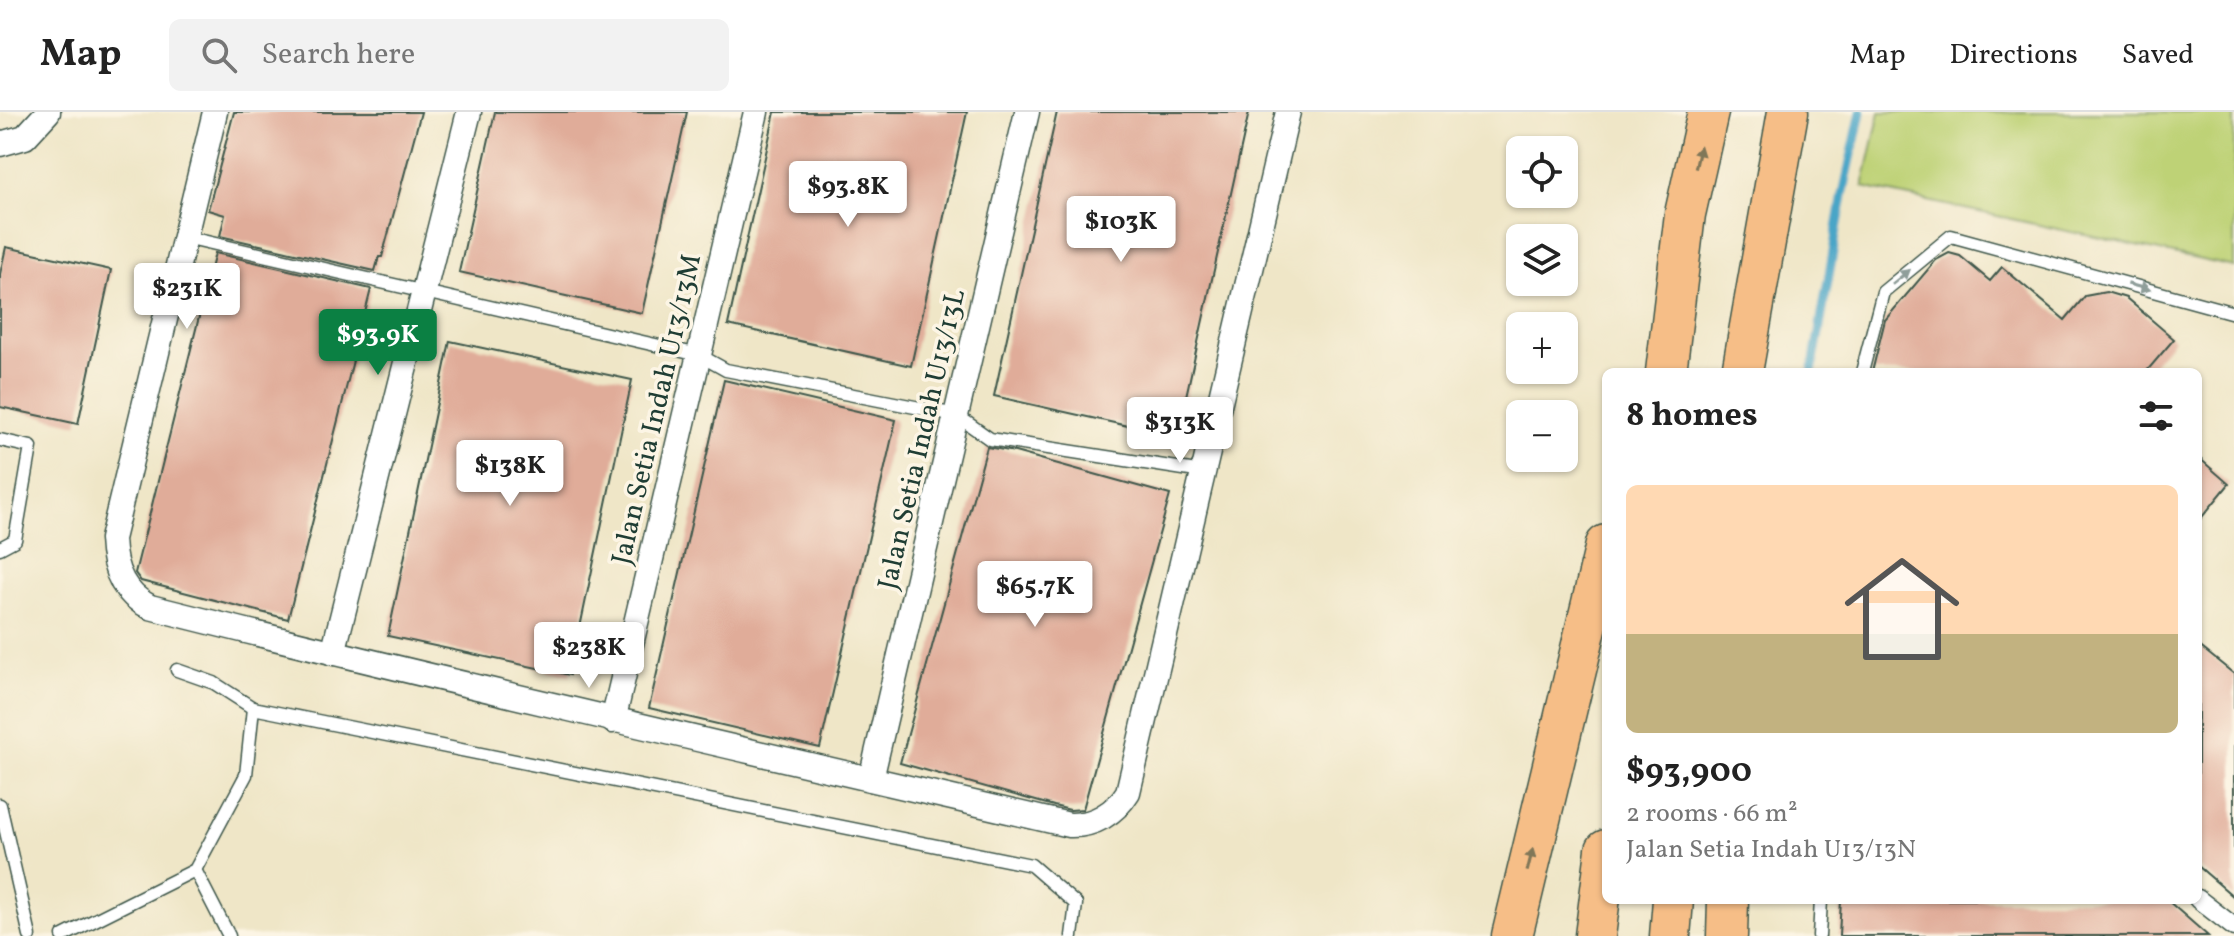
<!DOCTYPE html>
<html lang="en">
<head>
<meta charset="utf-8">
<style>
	:root { --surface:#fff; --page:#f2f2f2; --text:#222; --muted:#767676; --line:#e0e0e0; --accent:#0b8043 }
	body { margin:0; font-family:Vollkorn,serif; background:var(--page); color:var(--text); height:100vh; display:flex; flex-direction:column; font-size:30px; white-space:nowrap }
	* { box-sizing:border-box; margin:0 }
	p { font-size:26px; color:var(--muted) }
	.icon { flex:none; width:44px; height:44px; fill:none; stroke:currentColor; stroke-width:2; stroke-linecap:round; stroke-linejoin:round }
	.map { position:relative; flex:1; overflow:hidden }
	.sheet { position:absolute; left:1602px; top:256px; width:600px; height:536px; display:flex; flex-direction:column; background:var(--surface); border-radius:12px; box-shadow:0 2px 6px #0004 }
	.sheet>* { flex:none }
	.buttons { position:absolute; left:1506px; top:24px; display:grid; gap:16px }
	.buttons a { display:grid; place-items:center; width:72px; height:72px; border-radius:12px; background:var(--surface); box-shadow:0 2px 6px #0004; font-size:40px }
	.price { position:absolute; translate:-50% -68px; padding:0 18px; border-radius:8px; background:#fff; color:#222; font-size:26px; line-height:52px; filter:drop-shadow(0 2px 4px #0008) }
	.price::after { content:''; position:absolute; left:50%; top:48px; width:24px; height:18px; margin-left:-12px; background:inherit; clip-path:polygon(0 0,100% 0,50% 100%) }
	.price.on { background:var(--accent); color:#fff }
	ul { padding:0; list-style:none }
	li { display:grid; align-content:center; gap:16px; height:424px; padding:0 24px }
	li+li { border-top:2px solid var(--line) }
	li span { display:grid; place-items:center; height:248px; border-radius:12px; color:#555 }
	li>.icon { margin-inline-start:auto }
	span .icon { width:144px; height:144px; fill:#fffc; stroke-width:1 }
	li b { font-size:34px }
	h2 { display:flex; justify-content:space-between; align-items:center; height:96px; padding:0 24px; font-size:34px }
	header { display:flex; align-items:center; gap:48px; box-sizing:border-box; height:112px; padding:0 40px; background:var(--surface); border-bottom:2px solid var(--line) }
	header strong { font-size:38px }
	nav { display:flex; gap:44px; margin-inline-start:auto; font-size:28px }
	.search { width:560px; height:72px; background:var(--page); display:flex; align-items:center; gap:20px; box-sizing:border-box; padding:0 28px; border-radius:12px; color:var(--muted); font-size:30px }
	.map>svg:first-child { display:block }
	.green { fill:#bed276; stroke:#6e8855; stroke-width:2 }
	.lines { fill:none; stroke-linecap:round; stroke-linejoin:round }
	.stream { stroke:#49a5c7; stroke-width:9 }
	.building { fill:#e0ac99 }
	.service-casing { stroke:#3e564a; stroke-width:15 }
	.pedestrian-casing { stroke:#3e564a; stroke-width:21 }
	.minor-casing { stroke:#3e564a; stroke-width:27 }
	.trunk-casing { stroke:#3e564a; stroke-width:43 }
	.service { stroke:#fff; stroke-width:12 }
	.pedestrian { stroke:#fff; stroke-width:18 }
	.minor { stroke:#fff; stroke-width:24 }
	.trunk { stroke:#f6be87; stroke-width:40 }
	.oneway { fill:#807759 }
	.oneway2 { fill:#8f9e9a }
	.labels { text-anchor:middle; stroke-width:7; stroke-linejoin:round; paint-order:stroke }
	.street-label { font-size:28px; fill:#1f3d34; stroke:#fcf5e5 }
</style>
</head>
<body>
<header>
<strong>Map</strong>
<div class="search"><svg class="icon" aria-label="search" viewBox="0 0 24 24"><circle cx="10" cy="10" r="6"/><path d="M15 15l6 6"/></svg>Search here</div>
<nav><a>Map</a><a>Directions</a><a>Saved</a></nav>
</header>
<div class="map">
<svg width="2234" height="824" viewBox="0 0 2234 824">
	<rect width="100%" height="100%" fill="#fcf5e5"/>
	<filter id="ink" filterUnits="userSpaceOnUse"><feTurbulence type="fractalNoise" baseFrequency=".0125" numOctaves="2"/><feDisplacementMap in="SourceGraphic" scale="16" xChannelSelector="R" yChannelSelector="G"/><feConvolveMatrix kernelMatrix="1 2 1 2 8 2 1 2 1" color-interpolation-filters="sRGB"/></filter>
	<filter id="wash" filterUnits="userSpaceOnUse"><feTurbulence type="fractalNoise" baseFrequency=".006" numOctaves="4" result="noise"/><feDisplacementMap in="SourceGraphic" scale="32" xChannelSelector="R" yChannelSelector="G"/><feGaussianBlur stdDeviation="1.8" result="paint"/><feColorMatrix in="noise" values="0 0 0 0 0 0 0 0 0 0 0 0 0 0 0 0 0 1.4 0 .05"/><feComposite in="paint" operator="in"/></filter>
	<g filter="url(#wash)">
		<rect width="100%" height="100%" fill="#efe6c7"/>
		<path class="green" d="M1880,0H2234V155L1863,75Z"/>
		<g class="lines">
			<path class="stream" d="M1812,260L1843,83L1861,0"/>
		</g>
		<g id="blocks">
			<g class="building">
				<path d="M234,0H421L382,145H379L375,159L220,124L225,103L208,98Z"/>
				<path d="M495,0H687L642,201L459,160Z"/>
				<path d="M775,0H967L911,254L728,213Z"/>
				<path d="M1057,0H1249L1177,325L994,284Z"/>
				<path d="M6,135L111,158L78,312L0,295V162Z"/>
				<path d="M215,141L371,177L288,507L141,469L135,461Z"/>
				<path d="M1949,141L1960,144L1990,169L2002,155L2065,208L2085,184L2106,180L2126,186L2174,227L2146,260H1872L1885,208L1936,148Z"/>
				<path d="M450,229L632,268L570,563L388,524Z"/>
				<path d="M724,268L896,308L820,636L649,596Z"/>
				<path d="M987,335L1015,340L1170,383L1083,697L1070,698L1054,694L900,651Z"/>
				<path d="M2198,345L2229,372L2198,410Z"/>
				<path d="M2198,533L2234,562V785L2198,754Z"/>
				<path d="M1841,788H2167L2208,824H1839Z"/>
			</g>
		</g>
	</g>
	<g filter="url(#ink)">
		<use href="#blocks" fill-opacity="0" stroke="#3e564a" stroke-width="2"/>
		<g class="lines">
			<g class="service-casing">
				<g id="service">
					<path d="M185,125L699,243L726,258L956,303L990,327L1203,360"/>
					<path d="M1862,260L1883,180L1951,124L2234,201"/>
					<path d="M0,328L31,335L15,428L0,436"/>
					<path d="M177,558L214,571L253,596L1031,753L1076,792L1072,824"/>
					<path d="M0,693L30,824"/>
					<path d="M195,758L229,824"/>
					<path d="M63,824L195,758L246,663L253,596"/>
					<path d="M1819,824L1821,788"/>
				</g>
			</g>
			<g class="pedestrian-casing">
				<path id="pedestrian" d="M2198,787L2234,815"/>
			</g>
			<g class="minor-casing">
				<g id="minor">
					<path d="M215,0L112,427C113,456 123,482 150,495C455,572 762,642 1069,713C1094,714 1115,701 1128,680L1288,0"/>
					<path d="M0,32L25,25L48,0"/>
					<path d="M333,541L469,0"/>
					<path d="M613,609L756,0"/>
					<path d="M871,667L1027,0"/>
				</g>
			</g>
			<g class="trunk-casing">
				<g id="trunk">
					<path d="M1666,260L1685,102L1708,0"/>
					<path d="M1742,260L1788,0"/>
					<path d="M1512,824L1606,433"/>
					<path d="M1595,824L1606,738"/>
					<path d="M1670,824L1673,788"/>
					<path d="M1727,824L1728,788"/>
				</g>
			</g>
			<use href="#service" class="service"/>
			<use href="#pedestrian" class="pedestrian"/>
			<use href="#minor" class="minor"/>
			<use href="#trunk" class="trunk"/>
		</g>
		<defs><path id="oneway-solid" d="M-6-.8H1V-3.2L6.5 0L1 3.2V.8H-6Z" transform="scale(2)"/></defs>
		<g class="oneway">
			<use href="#oneway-solid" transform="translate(1698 45) rotate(-77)"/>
			<use href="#oneway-solid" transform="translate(1530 748) rotate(-76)"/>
		</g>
		<g class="oneway2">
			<use href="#oneway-solid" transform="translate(1901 165) rotate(-39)"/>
			<use href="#oneway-solid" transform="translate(2139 175) rotate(15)"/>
		</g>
	</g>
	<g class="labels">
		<g class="street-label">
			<text transform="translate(655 297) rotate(-77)" y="10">Jalan Setia Indah U13/13M</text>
			<text transform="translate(920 327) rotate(-77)" y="10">Jalan Setia Indah U13/13L</text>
		</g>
	</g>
</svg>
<div class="buttons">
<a><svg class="icon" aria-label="locate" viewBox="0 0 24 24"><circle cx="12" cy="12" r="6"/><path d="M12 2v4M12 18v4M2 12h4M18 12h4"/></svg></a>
<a><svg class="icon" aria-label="layers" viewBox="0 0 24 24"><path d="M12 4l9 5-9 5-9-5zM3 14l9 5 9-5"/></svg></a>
<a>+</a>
<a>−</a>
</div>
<b class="price" style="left:848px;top:117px">$93.8K</b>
<b class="price" style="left:1121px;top:152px">$103K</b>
<b class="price" style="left:187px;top:219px">$231K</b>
<b class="price on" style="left:378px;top:265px">$93.9K</b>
<b class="price" style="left:1180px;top:353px">$313K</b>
<b class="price" style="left:510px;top:396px">$138K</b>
<b class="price" style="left:1035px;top:517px">$65.7K</b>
<b class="price" style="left:589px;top:578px">$238K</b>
<section class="sheet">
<h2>8 homes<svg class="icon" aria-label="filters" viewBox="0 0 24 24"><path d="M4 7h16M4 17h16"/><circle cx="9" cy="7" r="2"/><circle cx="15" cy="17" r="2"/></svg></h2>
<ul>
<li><span style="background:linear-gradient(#ffd9b3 60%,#c2b280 0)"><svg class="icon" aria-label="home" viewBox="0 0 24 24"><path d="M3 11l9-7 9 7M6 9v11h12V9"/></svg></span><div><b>$93,900</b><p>2 rooms · 66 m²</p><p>Jalan Setia Indah U13/13N</p></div></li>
</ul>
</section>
</div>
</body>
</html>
